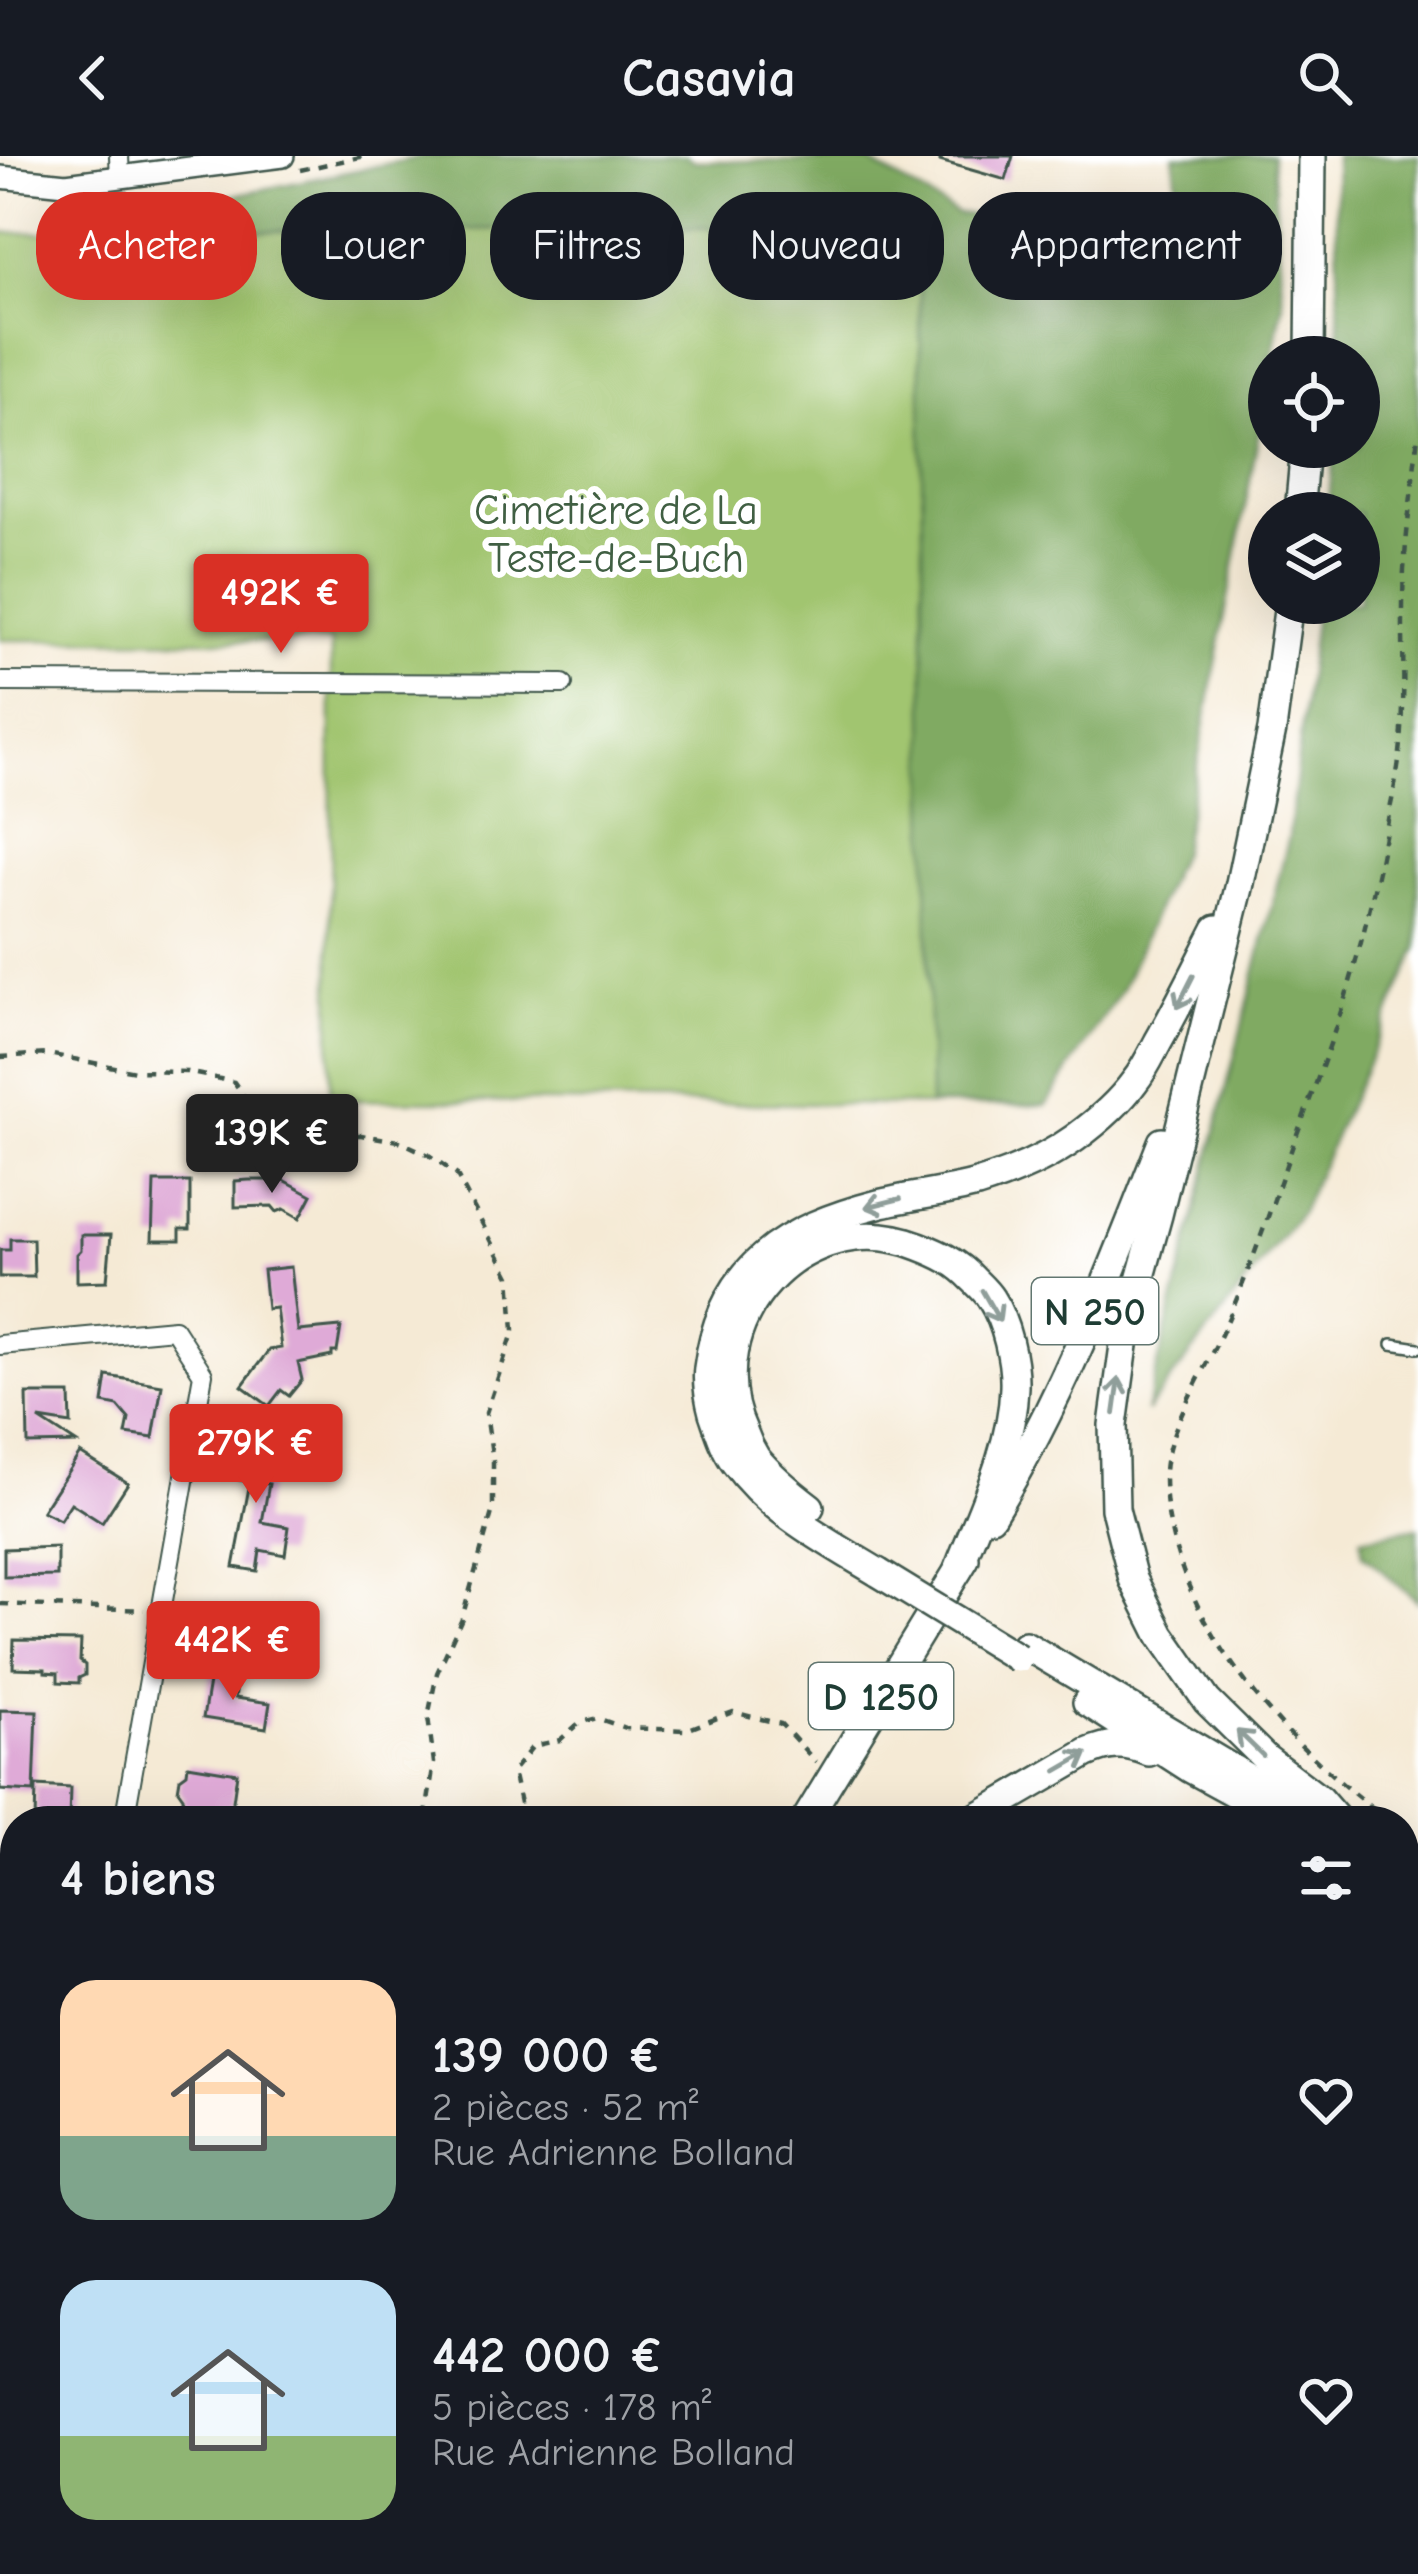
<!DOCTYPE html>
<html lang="fr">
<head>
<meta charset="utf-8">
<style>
	:root { --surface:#171b24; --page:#242831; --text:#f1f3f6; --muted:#9ea1a6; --accent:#d93025 }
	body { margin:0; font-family:"Comic Neue",sans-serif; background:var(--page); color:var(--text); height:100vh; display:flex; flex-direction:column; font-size:45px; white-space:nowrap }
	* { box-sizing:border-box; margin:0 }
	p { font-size:39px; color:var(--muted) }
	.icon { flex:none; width:66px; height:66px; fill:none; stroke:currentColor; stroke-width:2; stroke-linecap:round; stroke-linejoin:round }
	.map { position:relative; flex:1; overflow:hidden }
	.sheet { position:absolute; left:0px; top:1650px; width:1419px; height:768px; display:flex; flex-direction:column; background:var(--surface); border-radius:48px 48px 0 0; box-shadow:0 12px 48px #0002 }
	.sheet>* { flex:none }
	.hud { position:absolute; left:36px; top:36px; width:1347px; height:108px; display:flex; gap:24px }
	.buttons { position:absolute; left:1248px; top:180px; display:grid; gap:24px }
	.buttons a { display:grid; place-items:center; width:132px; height:132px; border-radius:50%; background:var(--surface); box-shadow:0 12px 48px #0002; font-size:60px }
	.price { position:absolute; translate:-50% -102px; padding:0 27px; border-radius:12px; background:var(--accent); color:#fff; font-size:39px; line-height:78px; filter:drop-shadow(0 3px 6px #0008) }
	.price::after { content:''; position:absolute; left:50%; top:72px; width:36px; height:27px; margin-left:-18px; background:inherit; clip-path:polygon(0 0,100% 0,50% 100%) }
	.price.selected { background:#222; color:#fff }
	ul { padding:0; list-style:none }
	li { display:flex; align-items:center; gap:36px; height:300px; padding:0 60px }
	li span { display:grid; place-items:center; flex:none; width:336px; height:240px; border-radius:36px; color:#555 }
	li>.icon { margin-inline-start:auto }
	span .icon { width:144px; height:144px; fill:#fffc; stroke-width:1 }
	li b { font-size:51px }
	h2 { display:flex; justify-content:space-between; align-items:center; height:144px; padding:0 60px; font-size:51px }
	.tag { padding:0 42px; border-radius:48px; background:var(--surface); box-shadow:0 12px 48px #0002; font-size:42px; line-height:108px }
	.tag.selected { background:var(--accent); color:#fff }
	header { display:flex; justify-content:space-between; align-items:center; height:156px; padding:0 60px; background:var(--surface); font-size:54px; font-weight:800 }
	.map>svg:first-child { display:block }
	.green { fill:#a1c570; stroke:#608152; stroke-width:3 }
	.forest { fill:#80aa62; stroke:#50744b; stroke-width:3 }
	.building { fill:#dfaad7 }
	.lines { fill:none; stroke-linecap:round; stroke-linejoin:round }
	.service-casing { stroke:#3f574c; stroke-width:14 }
	.minor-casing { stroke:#3f574c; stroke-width:22 }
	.tertiary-casing { stroke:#3f574c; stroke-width:26 }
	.primary-casing { stroke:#3f574c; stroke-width:32 }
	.path { stroke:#3f574c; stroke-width:4.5; stroke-dasharray:9 9; stroke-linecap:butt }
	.service { stroke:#fff; stroke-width:9 }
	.minor { stroke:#fff; stroke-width:18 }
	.tertiary { stroke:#fff; stroke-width:21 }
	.primary { stroke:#fff; stroke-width:27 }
	.primary-bridge-casing { stroke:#3f574c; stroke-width:32; stroke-linecap:butt }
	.primary-bridge { stroke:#fff; stroke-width:27 }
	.oneway { stroke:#8f9e9a }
	.labels { text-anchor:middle; stroke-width:12; stroke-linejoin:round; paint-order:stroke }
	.shield { fill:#fff; stroke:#627771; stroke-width:3 }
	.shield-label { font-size:39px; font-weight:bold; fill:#1f3d34 }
	.park-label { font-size:42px; fill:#405f43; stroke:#fff }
</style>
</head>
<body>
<header><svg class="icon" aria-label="back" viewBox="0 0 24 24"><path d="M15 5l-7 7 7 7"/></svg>Casavia<svg class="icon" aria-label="search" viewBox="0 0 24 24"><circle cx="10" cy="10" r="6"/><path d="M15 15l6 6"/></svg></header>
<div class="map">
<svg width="1418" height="2418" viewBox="0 0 1418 2418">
	<rect width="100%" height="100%" fill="#fff"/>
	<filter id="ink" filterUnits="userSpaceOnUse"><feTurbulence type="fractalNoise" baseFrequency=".00833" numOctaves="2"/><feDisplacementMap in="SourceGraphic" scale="24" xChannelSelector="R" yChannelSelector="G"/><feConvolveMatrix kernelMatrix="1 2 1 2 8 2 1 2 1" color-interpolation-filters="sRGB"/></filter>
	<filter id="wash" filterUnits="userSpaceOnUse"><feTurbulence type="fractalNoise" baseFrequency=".004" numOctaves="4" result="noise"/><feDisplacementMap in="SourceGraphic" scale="48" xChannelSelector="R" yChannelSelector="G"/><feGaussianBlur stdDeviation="2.7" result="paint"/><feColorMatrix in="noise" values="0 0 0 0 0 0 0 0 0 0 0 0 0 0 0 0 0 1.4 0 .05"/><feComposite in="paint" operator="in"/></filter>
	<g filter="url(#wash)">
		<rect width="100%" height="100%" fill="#f5ead5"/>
		<path class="green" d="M919,70L930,949L330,944L331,485L0,484V77Z"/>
		<g class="forest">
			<path d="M426,0H686L695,5H868L957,58L1180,69L1174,0H1272L1283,147L1273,201H1269V222L1181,696L1122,833L1046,949H930L919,70L120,76L151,56Z"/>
			<path d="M1335,0H1418V792L1301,1056L1146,1256L1289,680L1316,447H1359V357H1327L1335,291H1359V201H1340Z"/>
			<path d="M1418,1371V1446L1363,1398L1361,1382Z"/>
			<path d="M15,2039V2403H1404V2397L1418,2402V2418H0V2043Z"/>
		</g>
		<g id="blocks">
			<g class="building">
				<path d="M940,0H1013L1006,24L940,5Z"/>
				<path d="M1013,44L1074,73L1064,94L1003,65Z"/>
				<path d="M249,1024H284L312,1039L300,1062L284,1053L277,1056L272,1050L235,1051V1025Z"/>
				<path d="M154,1026H190V1073H180V1084H152Z"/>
				<path d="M81,1079H111L107,1125L77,1126V1098L81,1094Z"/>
				<path d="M10,1083H33L34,1121H0V1094H10Z"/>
				<path d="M291,1111L298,1175L341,1171L337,1196H332V1200L298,1207L302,1224L289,1240L281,1234L269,1250L242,1230L269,1194L281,1192L276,1152L267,1153L263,1114Z"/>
				<path d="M107,1220L162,1229L153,1282L126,1278L129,1263L118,1250L103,1247Z"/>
				<path d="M27,1238H70L71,1268L39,1263L76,1287L28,1288Z"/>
				<path d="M241,1277L270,1282L262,1327L269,1328L262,1366L289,1371L285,1399L260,1394L257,1415L234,1411L250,1326L234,1323Z"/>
				<path d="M80,1297L128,1327L102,1367L71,1347L60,1364L42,1355Z"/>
				<path d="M57,1391V1420L4,1421V1393Z"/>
				<path d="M14,1484L81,1485L80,1505L85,1509V1519L79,1522V1527L58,1526V1517L45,1516V1513L13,1512Z"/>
				<path d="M211,1514L239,1518L235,1542L270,1547L266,1572L203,1562Z"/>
				<path d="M0,1554L37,1555L34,1636L0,1634Z"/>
				<path d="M188,1609L237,1617L231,1660L188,1657L183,1649V1641L178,1634L180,1622L187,1617Z"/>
				<path d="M36,1630L70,1632L69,1665H35Z"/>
			</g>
		</g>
	</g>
	<g filter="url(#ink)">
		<use href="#blocks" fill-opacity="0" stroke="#3f574c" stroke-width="3"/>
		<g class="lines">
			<g class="service-casing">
				<path id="service" d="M1392,1188L1418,1192"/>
			</g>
			<g class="minor-casing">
				<g id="minor">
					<path d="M119,0L120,22"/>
					<path d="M0,526L563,528"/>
					<path d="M0,1189L174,1173L203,1218L124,1665"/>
					<path d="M0,1850L15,1845"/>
					<path d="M1404,2155L1418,2157"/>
				</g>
			</g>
			<g class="tertiary-casing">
				<path id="tertiary" d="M0,21L66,28L283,0"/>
			</g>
			<g class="primary-casing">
				<g id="primary">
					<path d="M1310,201L1312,0"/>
					<path d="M1299,357L1305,291"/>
					<path d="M1289,447L1272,574L1239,732L1158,1059L1126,1175L1113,1269L1115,1353L1133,1423L1161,1479L1207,1545L1265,1602L1319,1643L1338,1665"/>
					<path d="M810,1351C790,1336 772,1321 756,1302C751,1294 747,1286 744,1277C693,1167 804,1045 919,1090C940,1098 957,1106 973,1123C979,1129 987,1136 991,1143C1006,1166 1015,1205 1014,1231C1012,1295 980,1356 958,1414"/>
					<path d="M991,1360C1063,1243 1112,1113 1162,986"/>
					<path d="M879,1417C830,1387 770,1356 735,1307C724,1292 719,1274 713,1257C709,1242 706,1227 708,1212C721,1110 785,1072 878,1048C910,1040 944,1037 977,1028C1012,1017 1046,1003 1075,982C1097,966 1119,947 1135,925C1144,914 1151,899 1158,886C1179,849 1198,810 1217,773"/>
					<path d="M1025,1489L1320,1665"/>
					<path d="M1087,1546L1191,1613L1281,1662"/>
					<path d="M805,1665L965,1403"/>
					<path d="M970,1665L1087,1597C1110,1587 1125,1586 1149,1596"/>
					<path d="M1404,1721L1418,1731"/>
					<path d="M0,2398L15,2390"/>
				</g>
			</g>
			<g class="path">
				<path d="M300,14L365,0"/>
				<path d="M0,901L48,898L135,915L187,916L234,926L248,946L276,966L310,978L361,979L399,985L429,999L456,1018L510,1120L514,1174L486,1257L493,1305V1353L462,1462L437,1517L428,1561L434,1607L425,1665"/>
				<path d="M0,1448L144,1454"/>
				<path d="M524,1665L513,1615L533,1590L560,1584L579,1567L597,1562L625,1572L686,1574L733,1556L781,1568L816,1606"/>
				<path d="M1389,1665C1284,1588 1164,1457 1165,1318C1165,1275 1208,1209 1226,1168C1252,1109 1272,1049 1293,989C1313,935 1334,881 1350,826C1366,771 1379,715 1389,658C1394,635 1399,611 1401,587C1406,530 1401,471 1404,414C1407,369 1413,324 1418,279"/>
				<path d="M1404,1676L1418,1685"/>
				<path d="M1404,1762L1418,1770"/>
				<path d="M1404,1978L1418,1984"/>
				<path d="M0,2234L15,2213"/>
				<path d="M1298,2403L1328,2418"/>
				<path d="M195,2418L216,2403"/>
				<path d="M551,2418L553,2403"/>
			</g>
			<use href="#service" class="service"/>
			<use href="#minor" class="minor"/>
			<use href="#tertiary" class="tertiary"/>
			<use href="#primary" class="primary"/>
			<g class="primary-bridge-casing">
				<path id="primary-bridge" d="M879,1417L1018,1502"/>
			</g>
			<use href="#primary-bridge" class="primary-bridge"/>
		</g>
		<defs><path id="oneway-shaft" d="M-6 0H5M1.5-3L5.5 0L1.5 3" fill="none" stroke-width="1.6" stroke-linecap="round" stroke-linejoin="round" transform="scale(3)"/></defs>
		<g class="oneway">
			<use href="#oneway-shaft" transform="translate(1185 836) rotate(117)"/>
			<use href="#oneway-shaft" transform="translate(883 1047) rotate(166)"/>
			<use href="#oneway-shaft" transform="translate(991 1150) rotate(60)"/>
			<use href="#oneway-shaft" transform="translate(1117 1240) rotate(-82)"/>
			<use href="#oneway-shaft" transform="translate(1250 1587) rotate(-136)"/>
			<use href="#oneway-shaft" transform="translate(1072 1606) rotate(-30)"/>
		</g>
	</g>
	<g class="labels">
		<g class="shield">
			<rect x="1032" y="1122" width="126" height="66" rx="9"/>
			<rect x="809" y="1507" width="144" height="66" rx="9"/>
		</g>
		<g class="shield-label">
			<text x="1095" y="1169">N 250</text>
			<text x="881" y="1554">D 1250</text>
		</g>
		<g class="park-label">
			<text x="616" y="368">Cimetière de La<tspan x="616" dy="48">Teste-de-Buch</tspan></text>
		</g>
	</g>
</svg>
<div class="buttons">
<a><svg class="icon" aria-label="locate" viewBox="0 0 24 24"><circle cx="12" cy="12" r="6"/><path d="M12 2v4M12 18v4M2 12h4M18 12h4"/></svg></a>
<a><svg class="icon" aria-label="layers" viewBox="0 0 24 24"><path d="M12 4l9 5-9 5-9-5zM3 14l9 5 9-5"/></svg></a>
</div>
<b class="price" style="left:281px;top:500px">492K €</b>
<b class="price selected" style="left:272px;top:1040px">139K €</b>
<b class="price" style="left:256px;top:1350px">279K €</b>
<b class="price" style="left:233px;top:1547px">442K €</b>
<div class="hud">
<a class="tag selected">Acheter</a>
<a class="tag">Louer</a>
<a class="tag">Filtres</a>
<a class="tag">Nouveau</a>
<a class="tag">Appartement</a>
</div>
<section class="sheet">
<h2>4 biens<svg class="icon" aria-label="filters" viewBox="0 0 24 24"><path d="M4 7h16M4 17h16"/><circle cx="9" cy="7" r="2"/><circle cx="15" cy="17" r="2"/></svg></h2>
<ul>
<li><span style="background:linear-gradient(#ffd9b3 65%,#7fa58c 0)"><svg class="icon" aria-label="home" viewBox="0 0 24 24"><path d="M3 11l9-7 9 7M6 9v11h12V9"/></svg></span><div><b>139 000 €</b><p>2 pièces · 52 m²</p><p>Rue Adrienne Bolland</p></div><svg class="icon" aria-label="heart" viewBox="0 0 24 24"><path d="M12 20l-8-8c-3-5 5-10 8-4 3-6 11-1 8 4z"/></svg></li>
<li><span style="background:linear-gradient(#bfe0f5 65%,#8fb573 0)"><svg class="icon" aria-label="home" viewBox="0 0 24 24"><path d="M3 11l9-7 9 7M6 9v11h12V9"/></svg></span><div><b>442 000 €</b><p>5 pièces · 178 m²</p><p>Rue Adrienne Bolland</p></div><svg class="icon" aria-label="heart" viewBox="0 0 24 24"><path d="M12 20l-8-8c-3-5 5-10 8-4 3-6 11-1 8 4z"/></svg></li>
</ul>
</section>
</div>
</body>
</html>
